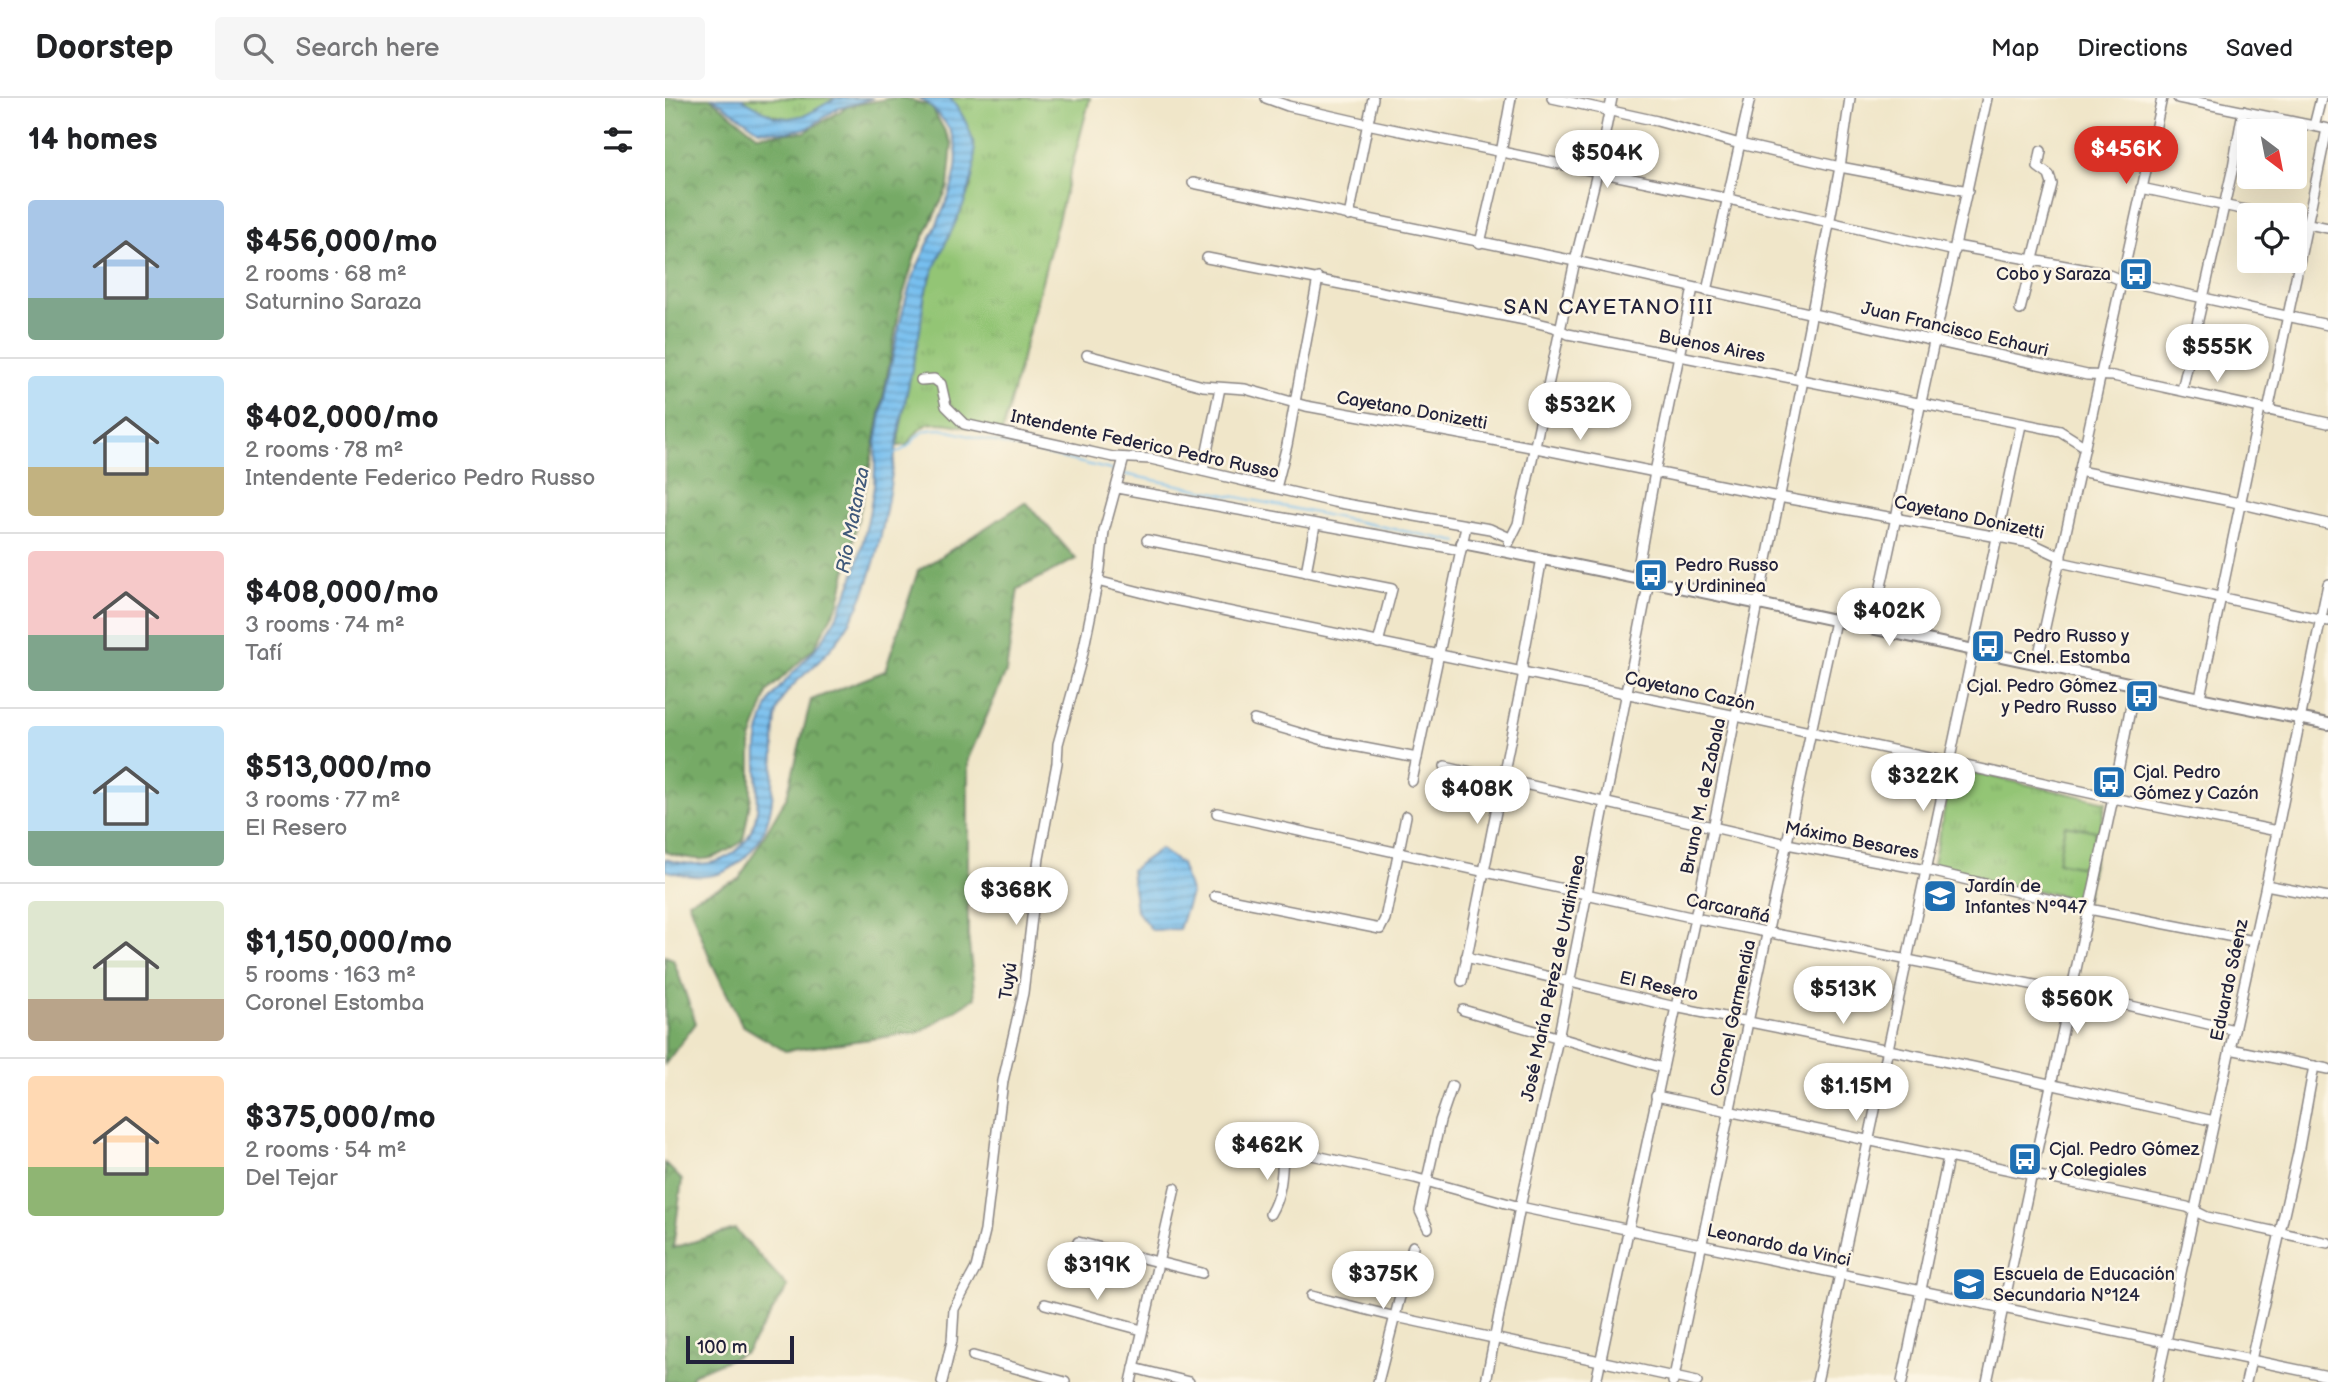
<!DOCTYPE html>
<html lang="en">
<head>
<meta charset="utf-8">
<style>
	:root { --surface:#fff; --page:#f6f6f6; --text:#202124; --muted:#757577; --line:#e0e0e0; --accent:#d93025 }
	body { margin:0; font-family:"Balsamiq Sans",sans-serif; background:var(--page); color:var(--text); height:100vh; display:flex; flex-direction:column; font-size:26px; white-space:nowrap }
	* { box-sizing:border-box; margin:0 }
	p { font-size:23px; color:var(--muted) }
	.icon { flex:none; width:38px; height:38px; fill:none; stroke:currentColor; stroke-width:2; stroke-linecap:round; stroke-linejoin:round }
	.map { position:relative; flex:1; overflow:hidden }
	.side { display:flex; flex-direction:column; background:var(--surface); width:665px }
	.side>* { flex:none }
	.needle { width:46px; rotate:148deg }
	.tools { position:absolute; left:1572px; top:21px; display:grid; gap:14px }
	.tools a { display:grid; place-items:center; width:70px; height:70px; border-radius:7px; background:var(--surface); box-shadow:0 7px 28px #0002; font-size:35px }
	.scale { position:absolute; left:21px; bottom:18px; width:108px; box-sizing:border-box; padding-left:7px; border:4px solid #22223b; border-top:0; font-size:19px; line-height:24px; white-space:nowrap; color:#22223b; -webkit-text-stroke:5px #fcf5e5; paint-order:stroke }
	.price { position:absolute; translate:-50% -60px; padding:0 16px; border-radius:24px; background:#fff; color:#222; font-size:23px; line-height:46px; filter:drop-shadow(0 2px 4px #0008) }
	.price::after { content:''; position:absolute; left:50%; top:42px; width:21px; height:16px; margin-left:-10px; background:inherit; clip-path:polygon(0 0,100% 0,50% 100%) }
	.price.selected { background:var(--accent); color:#fff }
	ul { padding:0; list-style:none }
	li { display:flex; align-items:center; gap:21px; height:175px; padding:0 28px }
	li+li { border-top:2px solid var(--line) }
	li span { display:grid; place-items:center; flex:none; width:196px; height:140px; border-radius:7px; color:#555 }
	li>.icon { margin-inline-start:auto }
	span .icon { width:84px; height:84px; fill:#fffc; stroke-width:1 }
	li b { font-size:30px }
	h2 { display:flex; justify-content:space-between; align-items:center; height:84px; padding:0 28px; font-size:30px }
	header { display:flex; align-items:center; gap:42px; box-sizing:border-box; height:98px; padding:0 35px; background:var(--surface); border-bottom:2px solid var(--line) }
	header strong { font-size:33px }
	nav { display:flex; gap:38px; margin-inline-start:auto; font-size:24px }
	.search { width:490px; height:63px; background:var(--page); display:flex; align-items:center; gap:18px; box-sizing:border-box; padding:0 24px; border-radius:7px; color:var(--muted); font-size:26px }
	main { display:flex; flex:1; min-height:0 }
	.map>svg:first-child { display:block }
	.grass { fill:url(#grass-tufts); stroke:#5a7458; stroke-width:2 }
	.forest { fill:url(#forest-crowns); stroke:#4c6650; stroke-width:2 }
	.pitch { fill:#93c575; stroke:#5a7458; stroke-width:2 }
	.water { fill:url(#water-rules); stroke:#4c7095; stroke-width:2 }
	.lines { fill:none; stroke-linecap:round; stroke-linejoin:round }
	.stream { stroke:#77bfef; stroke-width:2 }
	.minor-casing { stroke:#898482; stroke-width:12 }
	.tertiary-casing { stroke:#898482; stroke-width:14 }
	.minor { stroke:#fff; stroke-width:9 }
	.tertiary { stroke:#fff; stroke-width:10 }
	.labels { text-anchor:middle; stroke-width:5; stroke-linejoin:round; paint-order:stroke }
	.poi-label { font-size:18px; fill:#22223b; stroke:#fcf5e5; text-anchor:start }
	.street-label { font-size:18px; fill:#22223b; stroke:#fcf5e5 }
	.water-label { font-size:19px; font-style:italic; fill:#40597a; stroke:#fcf5e5 }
	.quarter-label { font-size:21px; letter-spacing:2px; fill:#22223b; stroke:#fcf5e5 }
</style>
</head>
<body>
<header>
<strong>Doorstep</strong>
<div class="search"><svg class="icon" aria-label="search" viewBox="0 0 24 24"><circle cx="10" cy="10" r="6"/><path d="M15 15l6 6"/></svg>Search here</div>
<nav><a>Map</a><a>Directions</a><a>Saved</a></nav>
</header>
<main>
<section class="side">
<h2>14 homes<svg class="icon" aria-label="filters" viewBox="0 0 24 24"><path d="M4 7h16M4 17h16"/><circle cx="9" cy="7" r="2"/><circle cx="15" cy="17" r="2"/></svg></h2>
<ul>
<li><span style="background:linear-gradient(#a9c7e8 70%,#7fa58c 0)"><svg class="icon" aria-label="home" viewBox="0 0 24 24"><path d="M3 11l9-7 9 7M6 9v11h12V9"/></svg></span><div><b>$456,000/mo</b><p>2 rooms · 68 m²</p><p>Saturnino Saraza</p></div></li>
<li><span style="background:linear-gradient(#bfe0f5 65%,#c2b280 0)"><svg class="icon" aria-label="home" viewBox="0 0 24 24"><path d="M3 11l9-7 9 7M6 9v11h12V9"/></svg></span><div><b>$402,000/mo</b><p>2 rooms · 78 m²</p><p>Intendente Federico Pedro Russo</p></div></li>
<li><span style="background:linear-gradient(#f6c9c9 60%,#7fa58c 0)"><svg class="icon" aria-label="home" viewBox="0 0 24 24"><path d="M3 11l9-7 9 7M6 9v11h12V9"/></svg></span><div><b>$408,000/mo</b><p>3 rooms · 74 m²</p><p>Tafí</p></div></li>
<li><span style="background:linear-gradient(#bfe0f5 75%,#7fa58c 0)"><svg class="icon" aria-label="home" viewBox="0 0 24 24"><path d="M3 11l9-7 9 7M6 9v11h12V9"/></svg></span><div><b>$513,000/mo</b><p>3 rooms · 77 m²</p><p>El Resero</p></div></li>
<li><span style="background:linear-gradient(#dfe7d0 70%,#b9a48a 0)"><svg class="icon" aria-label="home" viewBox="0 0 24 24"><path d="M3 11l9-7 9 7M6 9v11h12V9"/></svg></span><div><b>$1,150,000/mo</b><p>5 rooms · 163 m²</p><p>Coronel Estomba</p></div></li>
<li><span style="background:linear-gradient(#ffd9b3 65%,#8fb573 0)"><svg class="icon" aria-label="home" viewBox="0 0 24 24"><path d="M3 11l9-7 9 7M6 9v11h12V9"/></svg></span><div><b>$375,000/mo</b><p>2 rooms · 54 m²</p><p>Del Tejar</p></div></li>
</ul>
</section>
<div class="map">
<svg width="1663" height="1284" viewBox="0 0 1663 1284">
	<defs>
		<pattern id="grass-tufts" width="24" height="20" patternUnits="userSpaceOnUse" patternTransform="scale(1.75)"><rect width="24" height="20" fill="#93c575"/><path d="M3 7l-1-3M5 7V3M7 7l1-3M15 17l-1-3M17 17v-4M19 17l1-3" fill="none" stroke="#7ea966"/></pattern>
		<pattern id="forest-crowns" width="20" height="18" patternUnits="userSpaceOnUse" patternTransform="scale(1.75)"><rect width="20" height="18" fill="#76aa66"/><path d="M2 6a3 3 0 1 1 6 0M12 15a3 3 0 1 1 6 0" fill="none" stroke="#608a55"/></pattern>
		<pattern id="water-rules" width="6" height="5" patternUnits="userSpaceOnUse" patternTransform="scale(1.75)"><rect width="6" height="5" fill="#77bfef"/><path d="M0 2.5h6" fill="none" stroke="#619bc3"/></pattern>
	</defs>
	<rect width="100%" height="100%" fill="#fcf5e5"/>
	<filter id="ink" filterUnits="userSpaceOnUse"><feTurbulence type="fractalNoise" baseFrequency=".0143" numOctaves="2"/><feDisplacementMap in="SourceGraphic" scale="14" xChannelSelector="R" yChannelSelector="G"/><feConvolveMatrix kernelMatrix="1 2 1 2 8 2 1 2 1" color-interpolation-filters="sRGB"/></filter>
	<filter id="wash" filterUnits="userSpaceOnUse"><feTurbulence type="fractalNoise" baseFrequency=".00686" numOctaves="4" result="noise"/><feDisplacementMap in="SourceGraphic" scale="28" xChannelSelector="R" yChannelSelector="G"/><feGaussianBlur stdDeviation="1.57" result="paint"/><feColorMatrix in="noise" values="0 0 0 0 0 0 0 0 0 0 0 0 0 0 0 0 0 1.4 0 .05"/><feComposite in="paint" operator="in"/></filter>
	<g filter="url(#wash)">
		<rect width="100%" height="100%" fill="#f0e6c9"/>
		<g class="grass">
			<path d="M76,0H171C132,27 115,26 76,0Z"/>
			<path d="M285,0H425L336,339C318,334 277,320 261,327C253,330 248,340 242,347L232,348L260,197L270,166L306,88L294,11Z"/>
			<path d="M1288,670L1441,704L1420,803L1267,770Z"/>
		</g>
		<g class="forest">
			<path d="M0,0H45L92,37L140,34L184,8L227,0H240L266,8L287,46L283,89L251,155L236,204L205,368L174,505L149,550L103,593L86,642V699L78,743C46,764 37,766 0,754Z"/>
			<path d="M361,404L411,461L353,491L341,574L303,661V837L310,900L255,934L120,953L77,927L46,863L23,803L74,781L122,698L146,602L220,573L253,473Z"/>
			<path d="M0,858L8,861L31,925L0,966Z"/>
			<path d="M0,1065L17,1082L8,1150L70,1131L123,1189L81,1254L27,1277L26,1284H0Z"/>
		</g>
		<path class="pitch" d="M1400,727L1431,733L1424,770L1393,764Z"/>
		<g class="water">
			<path d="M48,0H76L110,19L124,20L141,17L171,0H208L172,11L143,30L121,34L94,32Z"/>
			<path d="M255,0H285C299,17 311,40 310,62C306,110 272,150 260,196C257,208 257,220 255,233C246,276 236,319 229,363C221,413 214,464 192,511C182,531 170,547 155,562C139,579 117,591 112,615C103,657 119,712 89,749C64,781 37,784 0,772V761C29,770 62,769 81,742C104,709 84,664 96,628C99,619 102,606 108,598C120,581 137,567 150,551C164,535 174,516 182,496C193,470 205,416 209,388C210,374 210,360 211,346C215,318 221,290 227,262C233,236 237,210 246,185C258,149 298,87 291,51C288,29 271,12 255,0Z"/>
			<path d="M495,751L516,766L526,796L514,831L487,832L471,812L466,772Z"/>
		</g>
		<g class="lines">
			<g class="stream">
				<path d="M229,355C257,347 243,331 276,331L450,373"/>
				<path d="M459,376L793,444"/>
			</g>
		</g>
	</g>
	<g filter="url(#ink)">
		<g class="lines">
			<g class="minor-casing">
				<g id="minor">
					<path d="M601,0L623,8L702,26L1064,101L1290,153"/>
					<path d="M887,0L992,23L1075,46L1175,69L1303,93"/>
					<path d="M1513,0L1663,31"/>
					<path d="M1649,28L1656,0"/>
					<path d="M528,85L910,163L1422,277L1448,278L1663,325"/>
					<path d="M1476,90L1605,117"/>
					<path d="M684,118L708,0"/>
					<path d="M1629,123L1663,130"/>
					<path d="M815,145L836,55L846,0"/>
					<path d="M1291,148L1439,175L1456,182L1663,227"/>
					<path d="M542,160L860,222L889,229L903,236L1395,333L1419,348"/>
					<path d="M1042,193L1085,0"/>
					<path d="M1355,212L1387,86L1384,77L1373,69L1376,53"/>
					<path d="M422,257L538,288L580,291L641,308L871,350L1114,399L1366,445L1396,459"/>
					<path d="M1134,281L1175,69L1185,0"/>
					<path d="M256,282L269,281L276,286L281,308L299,326L448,359L486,361L669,404L825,431L845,440"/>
					<path d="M1517,292L1568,69L1578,13"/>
					<path d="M1603,313L1662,31"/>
					<path d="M538,373L555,290"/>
					<path d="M1414,373L1565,403L1663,426"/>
					<path d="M452,390L796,452"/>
					<path d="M611,390L622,347L653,180"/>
					<path d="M482,442L727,491L713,545"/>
					<path d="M844,444L853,426L910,163L932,75L947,0"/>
					<path d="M1395,464L1663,523"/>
					<path d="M641,474L650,427"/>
					<path d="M971,480L990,374L1028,190"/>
					<path d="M432,483L499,500L1071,618L1448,700L1612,733"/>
					<path d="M1207,530L1322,0"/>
					<path d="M1372,565L1497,0"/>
					<path d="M1535,599L1595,311"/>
					<path d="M589,622L662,643L752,660"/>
					<path d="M780,668L1122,746L1261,772L1424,811L1589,843"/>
					<path d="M747,683L801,428"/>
					<path d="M552,715L1030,820L1406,894L1569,932"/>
					<path d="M1601,787L1663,799"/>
					<path d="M550,798L715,831L720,821L741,718"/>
					<path d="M801,859L1010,909L1308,969L1549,1023"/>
					<path d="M797,883L858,579L857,567L877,460"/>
					<path d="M798,912L998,970"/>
					<path d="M1565,951L1663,971"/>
					<path d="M991,998L1522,1109L1542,1119L1663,1145"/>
					<path d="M560,1046L571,1045L609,1056L647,1057L750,1080L855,1109L1663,1278"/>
					<path d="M605,1116C616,1097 617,1079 618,1057"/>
					<path d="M763,1130L755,1113L775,1023L787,988"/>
					<path d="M413,1144L537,1175"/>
					<path d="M646,1198L731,1219L1032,1284"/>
					<path d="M380,1206L477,1232"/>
					<path d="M308,1258L400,1284"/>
					<path d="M469,1270L524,1284"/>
					<path d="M277,1284L287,1243L289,1211L311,1170L320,1133L338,983L358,895L374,760L392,665L393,646L417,559L435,471L439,433L459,360"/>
					<path d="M466,1284L510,1090"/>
					<path d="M713,1284L748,1148"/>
					<path d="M821,1284L855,1109L893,941L984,483"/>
					<path d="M931,1284L1030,820L1138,282"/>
					<path d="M1008,1284L1083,924L1170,523"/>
					<path d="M1152,1284L1356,327"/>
					<path d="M1237,1284L1283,1060"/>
					<path d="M1322,1284L1448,700L1470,586"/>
					<path d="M1492,1284L1601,787L1663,486"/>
					<path d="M1581,1284L1633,1055L1649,968"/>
				</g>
			</g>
			<g class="tertiary-casing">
				<path id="tertiary" d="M797,445C1087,501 1374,569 1663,626"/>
			</g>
			<use href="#minor" class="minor"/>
			<use href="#tertiary" class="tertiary"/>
		</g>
	</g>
	<defs>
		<g id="bus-square" transform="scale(1.75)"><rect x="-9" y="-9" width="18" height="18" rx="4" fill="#1f6fb2" stroke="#fcf5e5"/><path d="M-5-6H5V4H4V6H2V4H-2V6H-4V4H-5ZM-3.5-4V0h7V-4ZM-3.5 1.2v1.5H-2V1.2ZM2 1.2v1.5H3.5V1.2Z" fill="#fff"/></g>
		<g id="school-square" transform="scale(1.75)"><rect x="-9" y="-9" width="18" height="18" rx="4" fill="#1f6fb2" stroke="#fcf5e5"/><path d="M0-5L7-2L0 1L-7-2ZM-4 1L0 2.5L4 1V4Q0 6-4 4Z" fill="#fff"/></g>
	</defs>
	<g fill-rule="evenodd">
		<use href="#bus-square" x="1471" y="176"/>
		<use href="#bus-square" x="986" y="477"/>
		<use href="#bus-square" x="1323" y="548"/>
		<use href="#bus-square" x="1477" y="598"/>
		<use href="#bus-square" x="1444" y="684"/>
		<use href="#school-square" x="1275" y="798"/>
		<use href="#bus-square" x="1360" y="1061"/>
		<use href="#school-square" x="1304" y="1186"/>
	</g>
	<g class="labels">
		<g class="poi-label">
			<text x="1446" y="182" text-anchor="end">Cobo y Saraza</text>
			<text x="1010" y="473">Pedro Russo<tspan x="1010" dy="21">y Urdininea</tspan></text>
			<text x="1348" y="544">Pedro Russo y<tspan x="1348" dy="21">Cnel. Estomba</tspan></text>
			<text x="1452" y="594" text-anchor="end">Cjal. Pedro Gómez<tspan x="1452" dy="21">y Pedro Russo</tspan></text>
			<text x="1468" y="680">Cjal. Pedro<tspan x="1468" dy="21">Gómez y Cazón</tspan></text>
			<text x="1300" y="794">Jardín de<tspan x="1300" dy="21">Infantes Nº947</tspan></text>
			<text x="1384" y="1057">Cjal. Pedro Gómez<tspan x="1384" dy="21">y Colegiales</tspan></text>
			<text x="1328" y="1182">Escuela de Educación<tspan x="1328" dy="21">Secundaria Nº124</tspan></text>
		</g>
		<g class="street-label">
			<text transform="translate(1290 231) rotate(13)" y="6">Juan Francisco Echauri</text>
			<text transform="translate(1047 248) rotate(11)" y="6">Buenos Aires</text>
			<text transform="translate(747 312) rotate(10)" y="6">Cayetano Donizetti</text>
			<text transform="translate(480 346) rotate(12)" y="6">Intendente Federico Pedro Russo</text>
			<text transform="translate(1304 419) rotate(12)" y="6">Cayetano Donizetti</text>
			<text transform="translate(1025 593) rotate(12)" y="6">Cayetano Cazón</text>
			<text transform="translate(1038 698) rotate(-78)" y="6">Bruno M. de Zabala</text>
			<text transform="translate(1187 742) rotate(11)" y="6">Máximo Besares</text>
			<text transform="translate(1063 810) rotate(12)" y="6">Carcarañá</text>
			<text transform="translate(888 880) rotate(-78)" y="6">José María Pérez de Urdininea</text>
			<text transform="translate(1564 882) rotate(-78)" y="6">Eduardo Sáenz</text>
			<text transform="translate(343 883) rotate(-81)" y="6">Tuyú</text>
			<text transform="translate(994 888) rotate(13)" y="6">El Resero</text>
			<text transform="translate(1068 920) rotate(-78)" y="6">Coronel Garmendia</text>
			<text transform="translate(1114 1147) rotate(12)" y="6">Leonardo da Vinci</text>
		</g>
		<g class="water-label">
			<text transform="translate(187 422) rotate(-79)" y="7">Río Matanza</text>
		</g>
		<g class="quarter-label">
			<text x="944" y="216">SAN CAYETANO III</text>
		</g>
	</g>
</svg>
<div class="tools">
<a><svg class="needle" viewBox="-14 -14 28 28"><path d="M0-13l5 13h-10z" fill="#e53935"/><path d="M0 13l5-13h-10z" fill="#757577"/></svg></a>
<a><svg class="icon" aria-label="locate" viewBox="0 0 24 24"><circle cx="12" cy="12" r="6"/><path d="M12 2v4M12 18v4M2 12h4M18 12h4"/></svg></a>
</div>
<div class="scale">100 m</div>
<b class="price selected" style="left:1461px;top:88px">$456K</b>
<b class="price" style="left:942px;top:92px">$504K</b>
<b class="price" style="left:1552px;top:286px">$555K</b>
<b class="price" style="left:915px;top:344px">$532K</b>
<b class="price" style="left:1224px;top:550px">$402K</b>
<b class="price" style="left:1258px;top:715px">$322K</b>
<b class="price" style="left:812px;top:728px">$408K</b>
<b class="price" style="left:351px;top:829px">$368K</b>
<b class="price" style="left:1178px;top:928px">$513K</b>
<b class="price" style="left:1412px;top:938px">$560K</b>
<b class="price" style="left:1191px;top:1025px">$1.15M</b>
<b class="price" style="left:602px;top:1084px">$462K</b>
<b class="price" style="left:432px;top:1204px">$319K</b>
<b class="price" style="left:718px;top:1213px">$375K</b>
</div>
</main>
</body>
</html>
